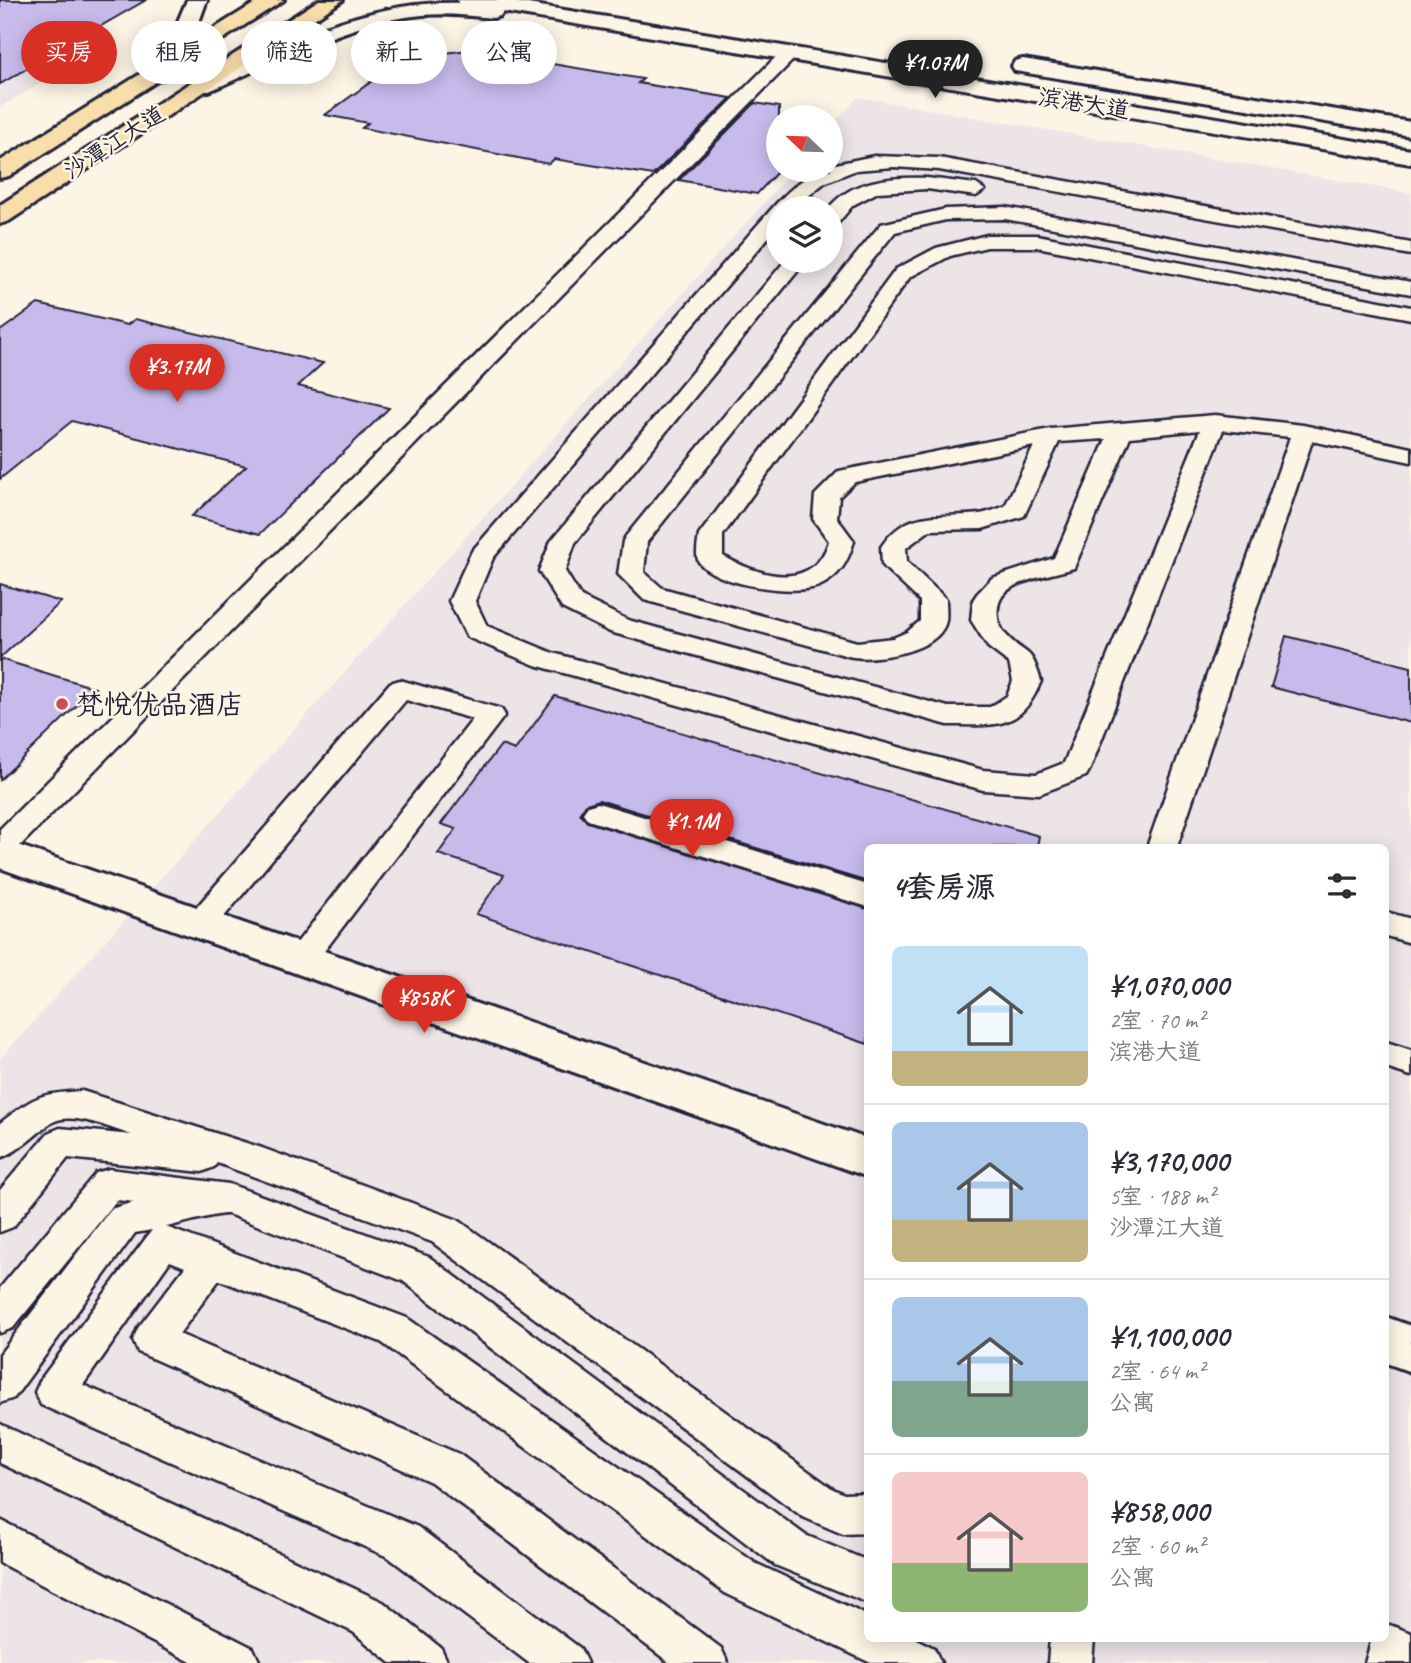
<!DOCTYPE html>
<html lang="zh">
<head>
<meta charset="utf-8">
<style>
	:root { --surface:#fff; --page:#f7f7f7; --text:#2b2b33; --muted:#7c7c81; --line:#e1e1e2; --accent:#d93025 }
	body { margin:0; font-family:Caveat,"LXGW WenKai TC",sans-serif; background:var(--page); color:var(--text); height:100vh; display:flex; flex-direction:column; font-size:26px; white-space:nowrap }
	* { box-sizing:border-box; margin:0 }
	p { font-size:23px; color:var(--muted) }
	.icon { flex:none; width:38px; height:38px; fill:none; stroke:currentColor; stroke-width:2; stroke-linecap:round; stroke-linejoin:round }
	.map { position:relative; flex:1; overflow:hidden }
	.sheet { position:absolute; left:864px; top:844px; width:525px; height:798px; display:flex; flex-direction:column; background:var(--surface); border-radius:10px; box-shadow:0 4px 18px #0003 }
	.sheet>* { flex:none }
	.top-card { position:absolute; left:21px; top:21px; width:665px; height:63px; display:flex; gap:14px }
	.needle { width:46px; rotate:293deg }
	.buttons { position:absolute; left:766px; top:105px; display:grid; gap:14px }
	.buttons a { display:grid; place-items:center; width:77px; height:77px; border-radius:50%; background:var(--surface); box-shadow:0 4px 18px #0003; font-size:35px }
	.price { position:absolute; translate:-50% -60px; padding:0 16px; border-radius:24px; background:var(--accent); color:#fff; font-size:23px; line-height:46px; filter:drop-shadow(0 2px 4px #0008) }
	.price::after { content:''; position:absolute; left:50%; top:42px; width:21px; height:16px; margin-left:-10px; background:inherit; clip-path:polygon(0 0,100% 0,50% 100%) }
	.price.selected { background:#222; color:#fff }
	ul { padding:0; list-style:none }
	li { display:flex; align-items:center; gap:21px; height:175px; padding:0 28px }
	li+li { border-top:2px solid var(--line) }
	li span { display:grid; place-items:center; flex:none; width:196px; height:140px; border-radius:10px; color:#555 }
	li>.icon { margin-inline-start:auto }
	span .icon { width:84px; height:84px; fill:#fffc; stroke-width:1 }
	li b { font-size:30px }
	h2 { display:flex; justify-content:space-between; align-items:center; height:84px; padding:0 28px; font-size:30px }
	.chip { padding:0 24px; border-radius:32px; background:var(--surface); box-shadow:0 4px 18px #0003; font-size:24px; line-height:63px }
	.chip.selected { background:var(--accent); color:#fff }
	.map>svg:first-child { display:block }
	.built { fill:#ece4e7; fill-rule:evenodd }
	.building { fill:#c7bbec; stroke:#22223b; stroke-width:2 }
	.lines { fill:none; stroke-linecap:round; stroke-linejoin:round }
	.service-casing { stroke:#22223b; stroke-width:5 }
	.tertiary-casing { stroke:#22223b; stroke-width:6 }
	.secondary-casing { stroke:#22223b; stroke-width:6 }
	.primary-casing { stroke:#22223b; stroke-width:6 }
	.service { fill:#fcf5e5; fill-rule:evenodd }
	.tertiary { fill:#fcf5e5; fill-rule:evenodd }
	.secondary { fill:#fcf5e5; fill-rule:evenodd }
	.primary { fill:#f8deab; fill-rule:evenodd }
	.poi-dot { fill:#d1495b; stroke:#fcf5e5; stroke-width:2.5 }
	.labels { text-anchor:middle; stroke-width:5; stroke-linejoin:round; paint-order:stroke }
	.far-street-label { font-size:23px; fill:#22223b; stroke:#fcf5e5 }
	.poi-label { font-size:28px; fill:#22223b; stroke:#fcf5e5; text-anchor:start }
</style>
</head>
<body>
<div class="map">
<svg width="1411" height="1663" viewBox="0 0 1411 1663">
	<rect width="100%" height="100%" fill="#fcf5e5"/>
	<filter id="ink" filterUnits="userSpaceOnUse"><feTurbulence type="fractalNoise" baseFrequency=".0143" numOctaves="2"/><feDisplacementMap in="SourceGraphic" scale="14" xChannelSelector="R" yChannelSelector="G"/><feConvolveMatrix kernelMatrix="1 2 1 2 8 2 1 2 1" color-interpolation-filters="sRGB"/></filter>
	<g filter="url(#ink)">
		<g class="built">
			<path d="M0,48L76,63L0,107Z"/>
			<path d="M858,97L1411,193V1663H0V1059L793,170H831V127ZM779,208H831V261H779ZM868,847H1386V1638H868Z"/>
		</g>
		<g class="building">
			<path d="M0,0H146L0,84Z"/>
			<path d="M468,50L643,79L638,83L731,98L653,175L554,159L549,164L362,128L368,123L325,115L397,63L421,56Z"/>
			<path d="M755,103L779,107V170L757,194L679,180Z"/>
			<path d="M38,304L127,325L135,319L323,363L298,386L389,408L260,534L192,516L246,466L72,421L0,479V331Z"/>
			<path d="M0,584L61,602L0,658Z"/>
			<path d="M1286,636L1411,667V723L1271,687Z"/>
			<path d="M0,659L95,688L0,780Z"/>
			<path d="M555,696L1039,836L1037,847H868V882L599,800L586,804L580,813L587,822L868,909V1044L476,914L504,875L438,854L456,829L441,824L501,745L515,750Z"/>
		</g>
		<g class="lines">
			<g class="service-casing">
				<g id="service">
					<path d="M789,49L795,50L797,54L795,58L11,855L0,858V829L783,50Z"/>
					<path d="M874,156L939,158L1411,243V255L939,170L894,167L856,170L824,183L794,208H779V225L493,558L475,601L487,626L553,653L983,770L1036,774L1064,763L1200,430L1130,437L1074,568C1054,574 1029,578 1011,588C994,598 994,621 1006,635C1027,658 1030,644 1041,681C1021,731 995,725 948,725L610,632L562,608L539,571L551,541L785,261H806L575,543L565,571L581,597L628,620L948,707H990L1007,696L1013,681L1009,663L988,647L971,620L973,600L977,594L992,578L1054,558L1106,439L1059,442L1024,516L982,529L930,530L906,548L907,562L946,599C946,606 947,615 946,621C940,652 872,662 848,656L644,600L618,574L623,541L626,536L881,224L946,209L1005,207L1411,282V294L1005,219L946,220L895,232L647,542L644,572L662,588L857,642L893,638L907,632L920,621V601L886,569L882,564L881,547C908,507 938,519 979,514C988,513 997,509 1005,506L1034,446L855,482L839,497L837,518L854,541C848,561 840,577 819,586C794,596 715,585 699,562C695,555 698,543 699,535L896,269L936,248L987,235H1037L1411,307V319L1037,247H987L950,256L910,277L723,535V556C759,576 813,593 829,541L813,519L815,495L839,471L1050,429L1215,415L1303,425L1411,448V462L1312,441L1177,847H1147L1290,437L1223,430L1090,769L1086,776L1039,794L983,790L535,665L467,637L449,601L472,551L776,204C791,189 809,170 831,170V165Z"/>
					<path d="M927,178L976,184L985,190L976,196L927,189L878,192L853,205L838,223L831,225L829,208C852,179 892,177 927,178Z"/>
					<path d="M400,680L501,709L505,715L312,967L301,970L290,967L285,958L473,719L406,700L212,931L201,935L190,931L185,923L190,915L390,683Z"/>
					<path d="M598,803L868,885V907L588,820L583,813L588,806Z"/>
					<path d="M1386,912L1411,919V943L1386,936Z"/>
					<path d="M1386,1042L1411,1050V1076L1386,1068Z"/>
					<path d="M82,1091L262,1148L458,1220L833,1489L844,1494L868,1493V1533L843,1534L803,1517L432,1242L217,1163L214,1167L202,1172L68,1158L13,1227L0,1232V1190L48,1133L60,1128L132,1135C112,1129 71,1110 51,1123C34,1135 20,1151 0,1158V1123C36,1096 37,1094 82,1091Z"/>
					<path d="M109,1169L229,1184L429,1257L805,1535L868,1561V1603L775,1565L403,1281L228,1214C217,1213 181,1224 166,1227L407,1318L755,1563L868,1616V1638H914L934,1648L941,1663H871L725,1593L381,1342L219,1280L179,1334L459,1454L721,1648L728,1663H670L431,1482L138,1352L133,1340L138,1328L185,1267L170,1261L83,1385L418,1527L580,1648L587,1663H529L388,1557L41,1405L35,1392L41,1379L152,1230L135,1233L14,1398L0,1403V1354L111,1209L134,1202L117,1200L13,1328L0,1333V1288L96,1173Z"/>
					<path d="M0,1424L383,1602L441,1648L448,1663H391L353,1632L0,1463Z"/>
					<path d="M0,1520L253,1648L260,1663H193L0,1563Z"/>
					<path d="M1390,1625L1411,1633V1663H1365L1372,1638H1386V1627Z"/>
					<path d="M1050,1638H1094L1092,1663H1048Z"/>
				</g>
			</g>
			<g class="tertiary-casing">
				<g id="tertiary">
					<path d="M0,839L868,1139V1177L0,868Z"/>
					<path d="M1386,1317L1411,1326V1372L1386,1363Z"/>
				</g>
			</g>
			<g class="secondary-casing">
				<g id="secondary">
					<path d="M187,0H207L195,33L164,79H148L145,74L173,33Z"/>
					<path d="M457,0H504L1411,150V164L503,12L500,16L493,18C470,16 446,13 423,15C348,21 277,62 209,91H193L190,86L193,81C276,47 366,0 459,3Z"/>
					<path d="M1023,59L1411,122V136L1015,71L1012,66L1015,61Z"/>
				</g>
			</g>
			<g class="primary-casing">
				<g id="primary">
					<path d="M260,0H284L9,176L0,178V161Z"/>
					<path d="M319,0H343L9,221L0,224V205Z"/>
				</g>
			</g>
			<use href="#service" class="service"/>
			<use href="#tertiary" class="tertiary"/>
			<use href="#secondary" class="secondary"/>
			<use href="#primary" class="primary"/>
		</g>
	</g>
	<circle class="poi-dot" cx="62" cy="704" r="7"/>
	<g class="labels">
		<g class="far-street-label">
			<text transform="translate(1084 103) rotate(9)" y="8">滨港大道</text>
			<text transform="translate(114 142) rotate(-33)" y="8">沙潭江大道</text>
		</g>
		<g class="poi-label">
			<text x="76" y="714">梵悦优品酒店</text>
		</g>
	</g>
</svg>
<div class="buttons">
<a><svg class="needle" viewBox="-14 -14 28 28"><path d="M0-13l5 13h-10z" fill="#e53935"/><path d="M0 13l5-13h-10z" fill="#7c7c81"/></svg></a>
<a><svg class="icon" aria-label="layers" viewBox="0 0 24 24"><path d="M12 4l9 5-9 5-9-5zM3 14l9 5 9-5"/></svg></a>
</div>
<b class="price selected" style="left:935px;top:100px">¥1.07M</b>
<b class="price" style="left:177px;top:404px">¥3.17M</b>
<b class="price" style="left:692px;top:859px">¥1.1M</b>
<b class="price" style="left:424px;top:1035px">¥858K</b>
<div class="top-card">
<a class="chip selected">买房</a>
<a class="chip">租房</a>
<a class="chip">筛选</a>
<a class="chip">新上</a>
<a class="chip">公寓</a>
</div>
<section class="sheet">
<h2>4套房源<svg class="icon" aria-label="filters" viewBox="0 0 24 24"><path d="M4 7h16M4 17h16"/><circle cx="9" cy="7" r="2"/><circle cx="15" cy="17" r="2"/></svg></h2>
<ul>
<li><span style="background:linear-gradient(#bfe0f5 75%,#c2b280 0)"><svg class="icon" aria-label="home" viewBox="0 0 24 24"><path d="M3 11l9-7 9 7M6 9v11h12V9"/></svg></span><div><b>¥1,070,000</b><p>2室 · 70 m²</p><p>滨港大道</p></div></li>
<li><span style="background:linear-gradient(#a9c7e8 70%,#c2b280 0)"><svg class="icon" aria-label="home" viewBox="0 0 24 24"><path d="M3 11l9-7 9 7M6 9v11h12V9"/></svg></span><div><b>¥3,170,000</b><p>5室 · 188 m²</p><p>沙潭江大道</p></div></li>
<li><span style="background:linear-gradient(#a9c7e8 60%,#7fa58c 0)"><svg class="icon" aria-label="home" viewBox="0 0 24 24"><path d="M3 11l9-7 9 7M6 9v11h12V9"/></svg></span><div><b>¥1,100,000</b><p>2室 · 64 m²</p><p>公寓</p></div></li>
<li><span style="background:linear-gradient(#f6c9c9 65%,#8fb573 0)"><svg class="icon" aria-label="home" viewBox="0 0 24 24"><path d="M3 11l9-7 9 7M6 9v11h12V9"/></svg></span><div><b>¥858,000</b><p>2室 · 60 m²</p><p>公寓</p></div></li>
</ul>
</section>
</div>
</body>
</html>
